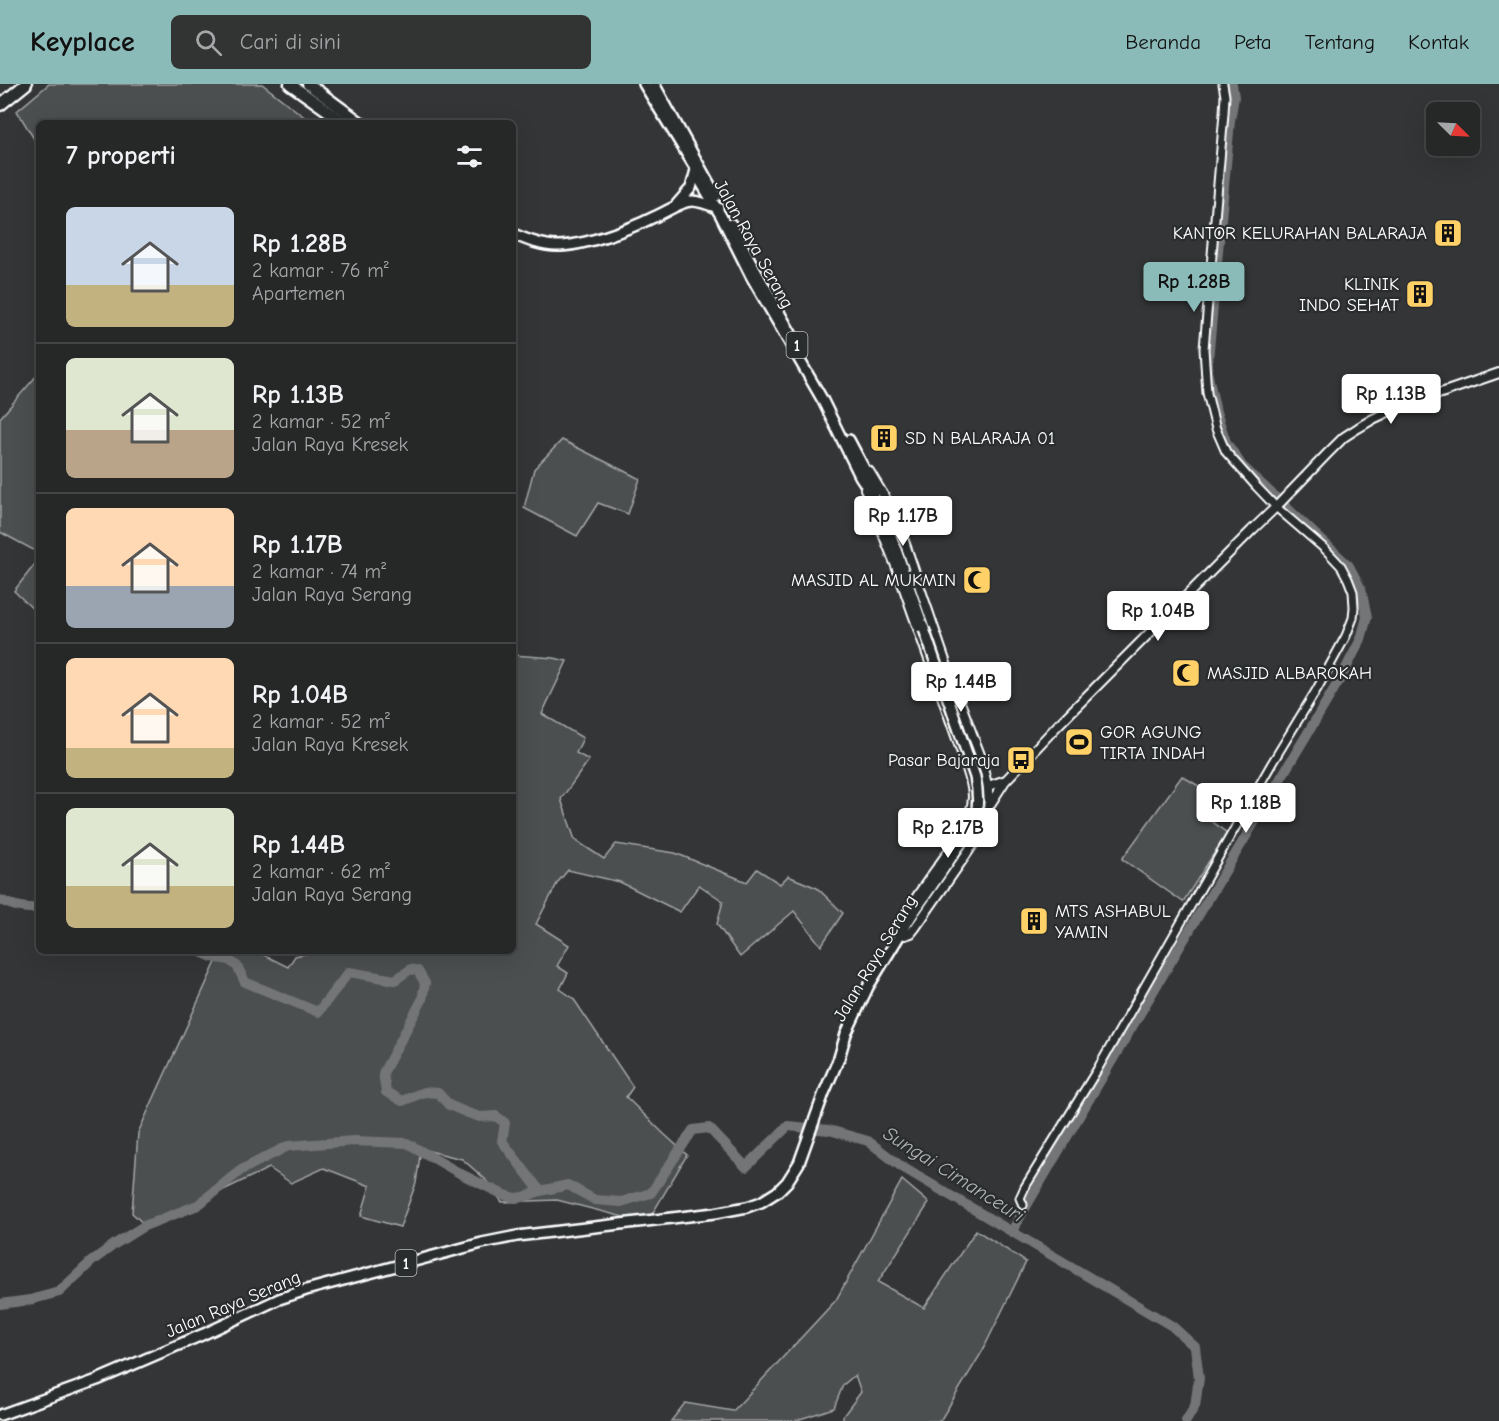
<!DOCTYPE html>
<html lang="id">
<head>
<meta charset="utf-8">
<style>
	:root { --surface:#262828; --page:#323434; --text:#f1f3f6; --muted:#a4a6a8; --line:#424445; --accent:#8bbbb9 }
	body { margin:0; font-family:"Comic Neue",sans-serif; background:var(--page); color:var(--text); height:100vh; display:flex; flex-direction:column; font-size:22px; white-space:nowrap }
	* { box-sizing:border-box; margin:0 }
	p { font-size:20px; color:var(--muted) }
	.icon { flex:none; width:33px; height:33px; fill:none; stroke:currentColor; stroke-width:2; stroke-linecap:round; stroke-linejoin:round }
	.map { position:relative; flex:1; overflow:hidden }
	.drawer { position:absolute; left:36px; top:36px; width:480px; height:834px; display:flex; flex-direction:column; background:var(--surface); border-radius:9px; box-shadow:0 6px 24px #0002,0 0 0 2px var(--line) }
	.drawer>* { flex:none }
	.needle { width:39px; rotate:114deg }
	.tools { position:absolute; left:1426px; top:18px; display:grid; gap:12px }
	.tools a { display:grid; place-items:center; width:54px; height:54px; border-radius:9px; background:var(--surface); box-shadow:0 6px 24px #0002,0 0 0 2px var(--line); font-size:30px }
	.price { position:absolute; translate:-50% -51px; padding:0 14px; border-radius:6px; background:#fff; color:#222; font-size:20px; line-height:39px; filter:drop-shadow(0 2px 3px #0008) }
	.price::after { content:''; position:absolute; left:50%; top:36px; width:18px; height:14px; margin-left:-9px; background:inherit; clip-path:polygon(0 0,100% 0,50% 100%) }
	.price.on { background:var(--accent); color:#111 }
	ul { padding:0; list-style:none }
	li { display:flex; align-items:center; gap:18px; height:150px; padding:0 30px }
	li+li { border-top:2px solid var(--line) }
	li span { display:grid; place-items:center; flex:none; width:168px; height:120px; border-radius:9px; color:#555 }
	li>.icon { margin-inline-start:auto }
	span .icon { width:72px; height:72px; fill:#fffc; stroke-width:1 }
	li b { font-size:26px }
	h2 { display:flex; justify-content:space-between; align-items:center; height:72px; padding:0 30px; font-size:26px }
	header { display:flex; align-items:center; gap:36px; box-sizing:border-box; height:84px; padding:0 30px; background:var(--accent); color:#111 }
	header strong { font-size:28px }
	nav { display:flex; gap:33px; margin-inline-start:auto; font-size:21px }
	.search { width:420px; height:54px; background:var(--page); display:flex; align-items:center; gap:15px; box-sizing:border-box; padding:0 21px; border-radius:9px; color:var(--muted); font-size:22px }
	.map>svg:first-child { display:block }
	.green { fill:#4c4f50; stroke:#a6a7a8; stroke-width:1.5 }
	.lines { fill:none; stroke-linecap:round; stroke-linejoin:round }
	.river { stroke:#737576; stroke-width:10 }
	.tertiary-casing { stroke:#fff; stroke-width:11 }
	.secondary-casing { stroke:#fff; stroke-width:12 }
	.trunk-casing { stroke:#fff; stroke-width:14 }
	.motorway-casing { stroke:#fff; stroke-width:15 }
	.tertiary { stroke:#2a2d2e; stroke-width:7 }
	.secondary { stroke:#2a2d2e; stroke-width:8 }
	.trunk { stroke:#2a2d2e; stroke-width:9 }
	.motorway { stroke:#2a2d2e; stroke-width:10 }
	.trunk-bridge-casing { stroke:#fff; stroke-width:14; stroke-linecap:butt }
	.trunk-bridge { stroke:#2a2d2e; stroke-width:9 }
	.labels { text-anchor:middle; stroke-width:4.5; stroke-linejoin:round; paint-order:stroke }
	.shield { fill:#2a2d2e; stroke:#bfc0c0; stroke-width:1.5 }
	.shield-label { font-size:16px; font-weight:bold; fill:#fff }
	.poi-label { font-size:18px; fill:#fff; stroke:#2a2d2e; text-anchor:end }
	.street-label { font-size:18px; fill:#fff; stroke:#2a2d2e }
	.water-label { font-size:20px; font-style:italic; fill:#b2b3b4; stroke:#2a2d2e }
</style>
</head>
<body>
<header>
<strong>Keyplace</strong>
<div class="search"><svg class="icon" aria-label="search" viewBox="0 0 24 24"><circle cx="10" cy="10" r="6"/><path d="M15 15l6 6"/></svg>Cari di sini</div>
<nav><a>Beranda</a><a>Peta</a><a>Tentang</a><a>Kontak</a></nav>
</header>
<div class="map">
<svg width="1499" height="1337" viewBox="0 0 1499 1337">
	<rect width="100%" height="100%" fill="#333536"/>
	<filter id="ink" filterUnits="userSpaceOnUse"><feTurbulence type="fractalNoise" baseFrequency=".0167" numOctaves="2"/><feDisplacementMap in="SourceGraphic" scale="12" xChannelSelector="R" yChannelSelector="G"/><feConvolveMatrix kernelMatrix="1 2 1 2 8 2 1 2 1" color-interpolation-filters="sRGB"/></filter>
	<g filter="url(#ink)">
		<g class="green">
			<path d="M49,0H262L312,39H39V63L17,27Z"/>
			<path d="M39,289V469L0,448V334Z"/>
			<path d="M562,356L640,395L628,430L598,419L577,452L524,424L534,385Z"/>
			<path d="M39,475V531L14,507Z"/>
			<path d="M513,571L554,574L567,577L542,630L583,654L576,669L589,676L561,715L575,756L604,775L616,760L675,769L747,798L757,785L780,800L788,792L817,804L843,829L821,862L794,827L740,873L717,840L723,817L699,801L680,828L620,798L568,786L558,798L536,840L569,861L557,882L568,889L560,905L573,914L633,1003L626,1013L664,1050L687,1071L647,1139L557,1116L502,1118L485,1095L462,1075L421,1065L416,1099L400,1143L361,1132L370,1102L324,1084L291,1099L269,1084L147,1143L132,1129L138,1049L221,867H256L288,883L295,872L318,867H513Z"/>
			<path d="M1182,692L1217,713L1207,734L1227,749L1183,818L1122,775Z"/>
			<path d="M902,1096L929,1119L878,1198L924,1224L976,1146L1026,1178L982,1268L940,1337H843V1332L861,1308L855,1291L843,1301L834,1324L794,1337H671L685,1319L733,1327L836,1216Z"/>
		</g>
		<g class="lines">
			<g class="river">
				<path d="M0,816C12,822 25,825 39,824"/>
				<path d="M198,867L212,873L229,876L237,882L245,898L318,928L349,888L395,896L411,885L418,887L425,899L422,916L383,989L386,1008L402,1017L424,1008L438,1009L449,1021L465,1028L480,1033L496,1032L505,1039L502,1057L540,1107"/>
				<path d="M1012,1147C1120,960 1233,775 1343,590L1361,555L1367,533L1361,505L1349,482L1242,382L1226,358L1216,328L1207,287L1230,37L1234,13L1232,0"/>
				<path d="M0,1220L30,1216L59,1208L92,1177L115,1160L144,1142L198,1121L241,1086L288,1062L354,1057L407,1059L461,1090L502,1110L515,1114L524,1113L540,1107L568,1101L595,1116L621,1118L651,1109L693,1046L709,1044L746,1083L788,1042L829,1046L868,1057L902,1083L1172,1242L1195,1263L1199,1294L1195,1322L1186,1337"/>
			</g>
			<g class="tertiary-casing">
				<path id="tertiary" d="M1023,1121L1020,1114L1025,1103L1097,986L1272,679L1317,605L1346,552L1353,534L1354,523L1353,508L1348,495L1341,482L1326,466L1276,423L1256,402L1226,368L1216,345L1207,309L1204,265L1224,29L1225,12L1223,0"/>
			</g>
			<g class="secondary-casing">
				<g id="secondary">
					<path d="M869,387L887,417L904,457L953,600L980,671L988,705V728L979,752L915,844L911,849L905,851"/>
					<path d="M865,405L896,482L963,672C967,686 973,699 973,713C972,733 962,748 951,764C935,788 911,816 901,843"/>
					<path d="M972,701L988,702L1006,696L1058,641L1252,446L1276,423L1327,370L1344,353L1358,344L1373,335L1392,326L1499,289"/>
					<path d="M989,722L1005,697"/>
				</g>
			</g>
			<g class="trunk-casing">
				<g id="trunk">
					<path d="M644,0L696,85L702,100L721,132L751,192L822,315L860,392L877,418L890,449L924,545"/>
					<path d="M654,0L716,112"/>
					<path d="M677,120L691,104L696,86"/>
					<path d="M731,140L755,186L801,267"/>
					<path d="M513,150C527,156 542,162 557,162C584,162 630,145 654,133C664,129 682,117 692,117C700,117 710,121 718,124"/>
					<path d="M849,356L876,407"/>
					<path d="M978,740L983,722"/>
					<path d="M0,1331L97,1296L204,1250L279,1215L306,1206L482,1159L517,1152L715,1129L747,1123L761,1118L777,1108L787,1098L799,1079L824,1009L839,974L846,950L868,903L912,831L964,755L976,732"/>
				</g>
			</g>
			<g class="motorway-casing">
				<g id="motorway">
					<path d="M290,0L345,39"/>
					<path d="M308,0L361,39"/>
					<path d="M0,21L26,0"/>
				</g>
			</g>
			<use href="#tertiary" class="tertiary"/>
			<use href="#secondary" class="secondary"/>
			<use href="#trunk" class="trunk"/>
			<use href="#motorway" class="motorway"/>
			<g class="trunk-bridge-casing">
				<path id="trunk-bridge" d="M924,545L975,693C978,707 979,718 976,732"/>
			</g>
			<use href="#trunk-bridge" class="trunk-bridge"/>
		</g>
	</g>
	<defs>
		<g id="building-square" transform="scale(1.5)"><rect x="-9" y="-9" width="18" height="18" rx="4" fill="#ffd166" stroke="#2a2d2e"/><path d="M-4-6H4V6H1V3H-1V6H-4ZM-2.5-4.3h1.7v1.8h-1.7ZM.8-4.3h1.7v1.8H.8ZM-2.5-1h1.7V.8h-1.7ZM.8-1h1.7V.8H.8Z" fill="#111"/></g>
		<g id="mosque-square" transform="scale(1.5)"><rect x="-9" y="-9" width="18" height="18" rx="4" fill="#ffd166" stroke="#2a2d2e"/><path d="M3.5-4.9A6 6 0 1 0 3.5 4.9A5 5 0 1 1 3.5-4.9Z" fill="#111"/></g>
		<g id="stadium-square" transform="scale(1.5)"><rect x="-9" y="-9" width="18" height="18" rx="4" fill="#ffd166" stroke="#2a2d2e"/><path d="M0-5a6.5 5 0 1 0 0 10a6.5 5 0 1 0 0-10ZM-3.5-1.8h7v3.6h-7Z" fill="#111"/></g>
		<g id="bus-square" transform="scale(1.5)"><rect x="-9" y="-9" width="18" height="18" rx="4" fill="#ffd166" stroke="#2a2d2e"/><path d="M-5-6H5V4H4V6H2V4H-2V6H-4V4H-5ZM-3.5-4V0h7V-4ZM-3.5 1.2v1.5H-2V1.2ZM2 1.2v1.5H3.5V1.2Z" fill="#111"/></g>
	</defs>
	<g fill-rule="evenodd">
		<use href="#building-square" x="1448" y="149"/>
		<use href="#building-square" x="1420" y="210"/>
		<use href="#building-square" x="884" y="354"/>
		<use href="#mosque-square" x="977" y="496"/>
		<use href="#mosque-square" x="1186" y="589"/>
		<use href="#stadium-square" x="1079" y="658"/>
		<use href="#bus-square" x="1021" y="676"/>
		<use href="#building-square" x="1034" y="837"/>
	</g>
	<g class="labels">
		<g class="shield">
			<rect x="786.5" y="248" width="21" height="26" rx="4.5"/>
			<rect x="395.5" y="1166" width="21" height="26" rx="4.5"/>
		</g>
		<g class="shield-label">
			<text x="797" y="267">1</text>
			<text x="406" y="1185">1</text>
		</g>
		<g class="poi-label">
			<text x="1427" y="155">KANTOR KELURAHAN BALARAJA</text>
			<text x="1399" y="206">KLINIK<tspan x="1399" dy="21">INDO SEHAT</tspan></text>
			<text x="905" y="360" text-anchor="start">SD N BALARAJA 01</text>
			<text x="956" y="502">MASJID AL MUKMIN</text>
			<text x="1207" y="595" text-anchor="start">MASJID ALBAROKAH</text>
			<text x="1100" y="654" text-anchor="start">GOR AGUNG<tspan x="1100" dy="21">TIRTA INDAH</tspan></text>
			<text x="1000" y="682">Pasar Bajaraja</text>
			<text x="1055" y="833" text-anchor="start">MTS ASHABUL<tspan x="1055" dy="21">YAMIN</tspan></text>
		</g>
		<g class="street-label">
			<text transform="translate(754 160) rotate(61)" y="6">Jalan Raya Serang</text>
			<text transform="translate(875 874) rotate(-59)" y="6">Jalan Raya Serang</text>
			<text transform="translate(233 1220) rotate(-23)" y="6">Jalan Raya Serang</text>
		</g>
		<g class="water-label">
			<text transform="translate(954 1090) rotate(32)" y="7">Sungai Cimanceuri</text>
		</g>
	</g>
</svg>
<div class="tools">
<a><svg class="needle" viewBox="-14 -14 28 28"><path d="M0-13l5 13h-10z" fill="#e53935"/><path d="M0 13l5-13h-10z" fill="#a4a6a8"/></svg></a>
</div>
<b class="price on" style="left:1194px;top:229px">Rp 1.28B</b>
<b class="price" style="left:1391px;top:341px">Rp 1.13B</b>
<b class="price" style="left:903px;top:463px">Rp 1.17B</b>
<b class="price" style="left:1158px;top:558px">Rp 1.04B</b>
<b class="price" style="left:961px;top:629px">Rp 1.44B</b>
<b class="price" style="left:1246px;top:750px">Rp 1.18B</b>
<b class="price" style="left:948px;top:775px">Rp 2.17B</b>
<section class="drawer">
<h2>7 properti<svg class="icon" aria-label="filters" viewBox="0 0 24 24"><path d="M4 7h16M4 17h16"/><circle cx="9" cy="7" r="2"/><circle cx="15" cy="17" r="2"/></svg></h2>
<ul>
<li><span style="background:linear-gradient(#c9d6e8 65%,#c2b280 0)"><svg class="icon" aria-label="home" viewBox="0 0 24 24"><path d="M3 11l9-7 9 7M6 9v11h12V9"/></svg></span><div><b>Rp 1.28B</b><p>2 kamar · 76 m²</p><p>Apartemen</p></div></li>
<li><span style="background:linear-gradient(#dfe7d0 60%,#b9a48a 0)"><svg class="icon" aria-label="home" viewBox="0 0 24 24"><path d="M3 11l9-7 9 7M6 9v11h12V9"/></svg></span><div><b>Rp 1.13B</b><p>2 kamar · 52 m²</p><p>Jalan Raya Kresek</p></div></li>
<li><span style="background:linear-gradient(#ffd9b3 65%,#9aa5b1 0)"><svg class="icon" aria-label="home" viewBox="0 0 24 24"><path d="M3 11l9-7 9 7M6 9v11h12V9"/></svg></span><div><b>Rp 1.17B</b><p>2 kamar · 74 m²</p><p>Jalan Raya Serang</p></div></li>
<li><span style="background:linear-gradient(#ffd9b3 75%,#c2b280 0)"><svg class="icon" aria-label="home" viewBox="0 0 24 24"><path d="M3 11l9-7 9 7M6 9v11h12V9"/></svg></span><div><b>Rp 1.04B</b><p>2 kamar · 52 m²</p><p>Jalan Raya Kresek</p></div></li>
<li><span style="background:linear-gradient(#dfe7d0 65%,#c2b280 0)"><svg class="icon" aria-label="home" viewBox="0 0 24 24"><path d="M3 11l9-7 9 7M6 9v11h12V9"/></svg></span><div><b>Rp 1.44B</b><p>2 kamar · 62 m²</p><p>Jalan Raya Serang</p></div></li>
</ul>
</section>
</div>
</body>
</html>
